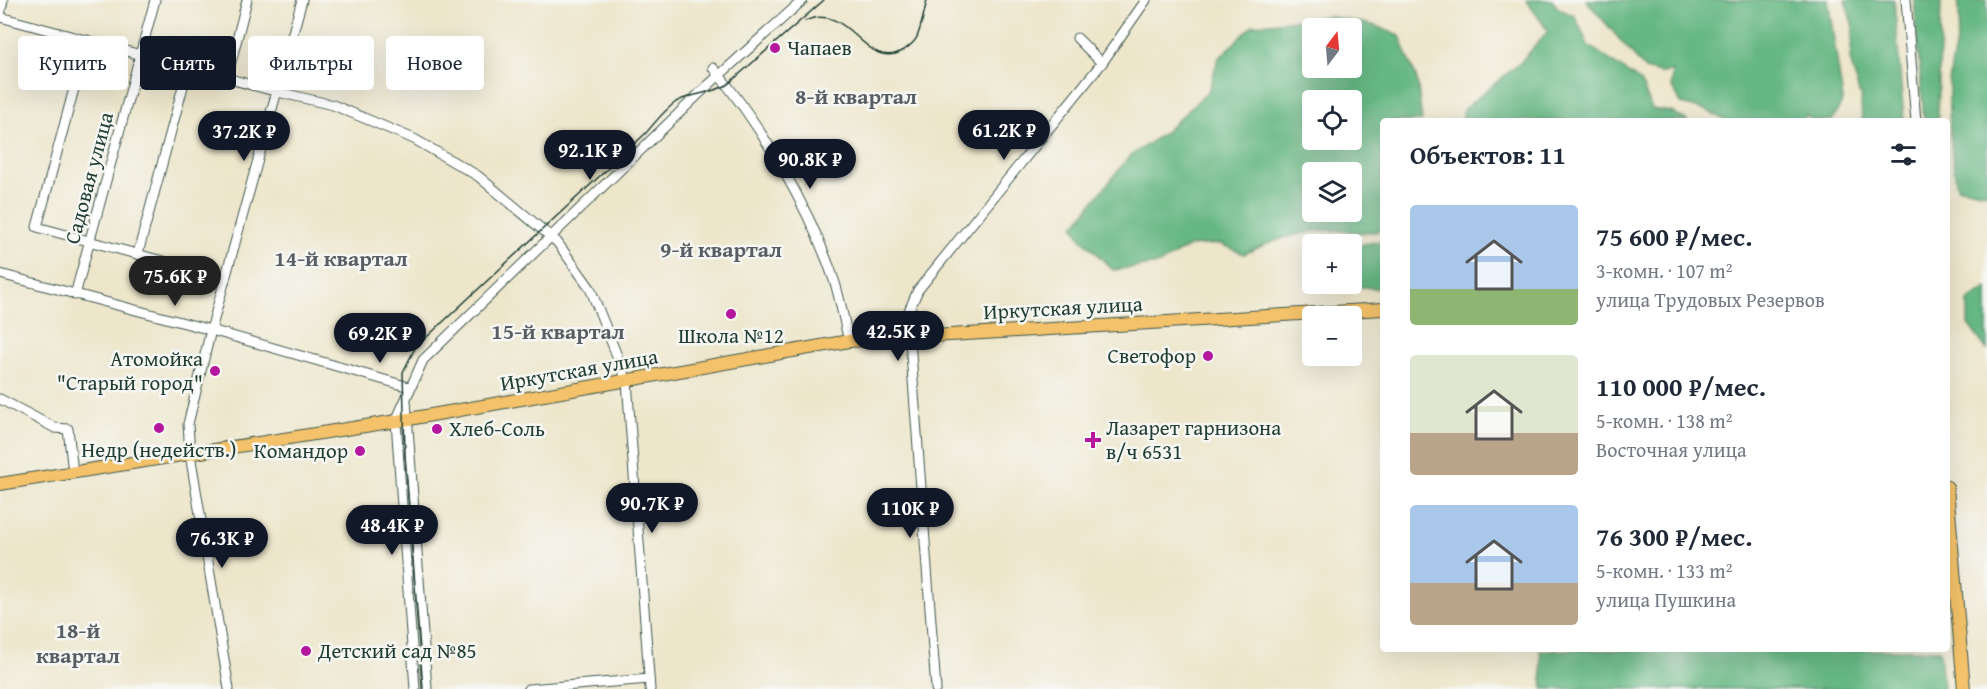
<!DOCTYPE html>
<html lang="ru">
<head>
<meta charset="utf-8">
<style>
	:root { --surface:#fff; --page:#f6f6f7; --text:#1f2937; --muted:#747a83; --accent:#111827 }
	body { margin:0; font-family:"Gentium Book Plus",serif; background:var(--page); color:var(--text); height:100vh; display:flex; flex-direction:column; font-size:22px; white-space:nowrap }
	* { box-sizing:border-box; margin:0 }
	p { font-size:20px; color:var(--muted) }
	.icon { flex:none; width:33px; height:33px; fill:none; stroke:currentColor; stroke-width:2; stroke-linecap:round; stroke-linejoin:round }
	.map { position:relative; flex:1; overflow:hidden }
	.drawer { position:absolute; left:1380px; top:118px; width:570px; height:534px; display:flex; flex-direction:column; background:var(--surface); border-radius:6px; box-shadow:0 6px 24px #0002 }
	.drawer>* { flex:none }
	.banner { position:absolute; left:18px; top:36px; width:570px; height:54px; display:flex; gap:12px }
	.needle { width:39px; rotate:16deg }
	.fabs { position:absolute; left:1302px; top:18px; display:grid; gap:12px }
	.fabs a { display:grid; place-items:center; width:60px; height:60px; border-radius:6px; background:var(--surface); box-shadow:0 6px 24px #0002; font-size:30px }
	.price { position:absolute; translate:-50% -51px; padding:0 14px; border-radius:21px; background:var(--accent); color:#fff; font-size:20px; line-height:39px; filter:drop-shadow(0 2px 3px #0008) }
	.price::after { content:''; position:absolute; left:50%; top:36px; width:18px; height:14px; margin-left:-9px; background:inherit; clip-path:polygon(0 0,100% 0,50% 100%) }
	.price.selected { background:#222; color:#fff }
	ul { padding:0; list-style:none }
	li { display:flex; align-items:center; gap:18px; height:150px; padding:0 30px }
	li span { display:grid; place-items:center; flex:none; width:168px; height:120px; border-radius:6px; color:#555 }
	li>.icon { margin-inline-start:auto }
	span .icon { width:72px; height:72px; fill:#fffc; stroke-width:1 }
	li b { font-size:26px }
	h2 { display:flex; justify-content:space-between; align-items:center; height:72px; padding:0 30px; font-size:26px }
	.tag { padding:0 21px; border-radius:6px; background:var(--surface); box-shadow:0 6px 24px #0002; font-size:21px; line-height:54px }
	.tag.selected { background:var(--accent); color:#fff }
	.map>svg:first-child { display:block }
	.forest { fill:#66b783; stroke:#427a5c; stroke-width:1.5; fill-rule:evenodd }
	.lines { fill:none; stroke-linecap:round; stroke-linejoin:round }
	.minor-casing { stroke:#3e564b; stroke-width:11 }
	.major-casing { stroke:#3e564b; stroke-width:14 }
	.minor { stroke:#fff; stroke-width:9 }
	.major { stroke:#f3c26a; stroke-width:12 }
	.tram { stroke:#1f3d34; stroke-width:1.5 }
	.poi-dot { fill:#b5179e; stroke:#f6f6f2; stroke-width:2 }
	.labels { text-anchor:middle; stroke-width:5; stroke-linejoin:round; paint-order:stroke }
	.poi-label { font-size:21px; fill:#1f3d34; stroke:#f6f6f2; text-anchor:start }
	.street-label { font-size:21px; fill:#1f3d34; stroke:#f6f6f2 }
	.neighbourhood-label { font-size:22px; font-weight:bold; fill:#585f64; stroke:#f6f6f2 }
</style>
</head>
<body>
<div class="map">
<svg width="1987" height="689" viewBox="0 0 1987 689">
	<rect width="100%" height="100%" fill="#f6f6f2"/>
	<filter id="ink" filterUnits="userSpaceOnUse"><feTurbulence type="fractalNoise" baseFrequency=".0167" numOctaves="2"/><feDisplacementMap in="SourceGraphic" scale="12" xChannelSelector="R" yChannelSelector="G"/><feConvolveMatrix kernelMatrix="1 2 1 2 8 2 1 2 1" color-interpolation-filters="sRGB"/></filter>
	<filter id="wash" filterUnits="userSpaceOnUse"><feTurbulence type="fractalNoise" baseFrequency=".008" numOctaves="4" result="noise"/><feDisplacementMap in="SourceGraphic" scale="24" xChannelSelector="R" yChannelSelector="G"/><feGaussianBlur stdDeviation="1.35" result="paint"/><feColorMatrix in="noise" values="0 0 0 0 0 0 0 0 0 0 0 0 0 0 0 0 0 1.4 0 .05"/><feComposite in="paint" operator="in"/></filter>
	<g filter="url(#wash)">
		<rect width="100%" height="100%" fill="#ede6cb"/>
		<g class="forest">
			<path d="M1526,0H1552L1559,9L1575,16L1588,45L1641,82L1652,109L1671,112L1688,121H1462L1464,109L1520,63L1548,31Z"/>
			<path d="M1586,0H1828L1843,100L1832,121H1812L1806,115L1803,121H1726L1708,111L1682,104L1671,86L1672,72L1660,73L1645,69Z"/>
			<path d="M1845,0H1894L1904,121H1862L1861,100L1850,59L1853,27Z"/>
			<path d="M1914,0H1941L1938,121H1924Z"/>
			<path d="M1958,0H1987V193L1957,187C1951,153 1948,119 1949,84C1951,55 1963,29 1958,0Z"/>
			<path d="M1329,16L1376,26L1400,36L1417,80L1422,121L1383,122V229C1366,237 1345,229 1326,230C1297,232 1271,241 1244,254L1220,244L1189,246L1159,264L1113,270L1080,237L1074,226L1129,157L1165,132L1209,90L1218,59L1253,25ZM1312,28H1352V68H1312ZM1312,100H1352V140H1312ZM1312,172H1352V212H1312Z"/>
			<path d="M1383,241V289L1329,284H1352V246Z"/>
			<path d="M1987,288V350L1968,324V301Z"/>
			<path d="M1540,650H1940L1943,689H1543Z"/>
		</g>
	</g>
	<g filter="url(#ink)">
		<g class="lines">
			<g class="minor-casing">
				<g id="minor">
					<path d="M1906,0L1916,122"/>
					<path d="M0,15L3,0"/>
					<path d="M0,17L278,92L333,105L414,139L478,176L557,242L590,288L627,381L650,689"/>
					<path d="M1077,38L1102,63"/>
					<path d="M87,40L37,227L225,278"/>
					<path d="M713,68C761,124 812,213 835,283C841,302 844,322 849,341"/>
					<path d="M227,78L247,0"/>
					<path d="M138,253L188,68"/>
					<path d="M0,274L211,330L409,387"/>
					<path d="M75,295L155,0"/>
					<path d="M0,399L55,428L68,429L73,472"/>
					<path d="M406,401L427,689"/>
					<path d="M229,689L190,454L188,424L211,330L302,0"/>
					<path d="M415,689L396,421L423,360L704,89L803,0"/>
					<path d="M528,689L649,679"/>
					<path d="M936,689L908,313L918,290L1102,63L1146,0"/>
				</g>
			</g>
			<g class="major-casing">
				<g id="major">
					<path d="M0,484L409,419L849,341L1383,309"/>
					<path d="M1947,487L1964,689"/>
				</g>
			</g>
			<use href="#minor" class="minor"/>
			<use href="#major" class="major"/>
			<g class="tram">
				<path d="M805,21C851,0 864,74 904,50C910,46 914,43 917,37C922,25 924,12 927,0"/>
				<path d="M423,689L405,455L403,372L415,348L645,134C654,124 664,110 676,102C691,93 711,94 727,85L824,0"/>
			</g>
		</g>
	</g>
	<g class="poi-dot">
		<circle cx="775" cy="48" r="6"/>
		<circle cx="731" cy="314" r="6"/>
		<circle cx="1208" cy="356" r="6"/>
		<circle cx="215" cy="371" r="6"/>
		<circle cx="159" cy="428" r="6"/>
		<circle cx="437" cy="429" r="6"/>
		<path d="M1090 431h6v6h6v6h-6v6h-6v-6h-6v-6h6z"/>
		<circle cx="360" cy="451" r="6"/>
		<circle cx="306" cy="651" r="6"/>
	</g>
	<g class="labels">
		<g class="poi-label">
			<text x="787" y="55">Чапаев</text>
			<text x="731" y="343" text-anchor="middle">Школа №12</text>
			<text x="1196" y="363" text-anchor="end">Светофор</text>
			<text x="203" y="366" text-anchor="end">Атомойка<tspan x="203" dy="24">"Старый город"</tspan></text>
			<text x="1106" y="435">Лазарет гарнизона<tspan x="1106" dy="24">в/ч 6531</tspan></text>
			<text x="449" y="436">Хлеб-Соль</text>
			<text x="159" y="457" text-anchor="middle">Недр (недейств.)</text>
			<text x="348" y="458" text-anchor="end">Командор</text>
			<text x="318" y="658">Детский сад №85</text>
		</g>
		<g class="street-label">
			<text transform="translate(89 178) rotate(-75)" y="7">Садовая улица</text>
			<text transform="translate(1063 308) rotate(-3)" y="7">Иркутская улица</text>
			<text transform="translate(579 370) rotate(-10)" y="7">Иркутская улица</text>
		</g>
		<g class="neighbourhood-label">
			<text x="856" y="104">8-й квартал</text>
			<text x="721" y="257">9-й квартал</text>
			<text x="341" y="266">14-й квартал</text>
			<text x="558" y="339">15-й квартал</text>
			<text x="78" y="638">18-й<tspan x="78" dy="25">квартал</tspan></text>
		</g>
	</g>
</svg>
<div class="fabs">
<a><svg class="needle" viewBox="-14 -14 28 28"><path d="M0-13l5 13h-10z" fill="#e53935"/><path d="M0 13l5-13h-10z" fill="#747a83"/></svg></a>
<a><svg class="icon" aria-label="locate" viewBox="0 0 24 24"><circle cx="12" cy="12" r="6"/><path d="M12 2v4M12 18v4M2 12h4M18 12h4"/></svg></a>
<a><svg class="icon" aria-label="layers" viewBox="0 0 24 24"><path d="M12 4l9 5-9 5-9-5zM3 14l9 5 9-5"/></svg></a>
<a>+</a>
<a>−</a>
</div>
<b class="price" style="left:1004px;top:161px">61.2K ₽</b>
<b class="price" style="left:244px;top:162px">37.2K ₽</b>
<b class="price" style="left:590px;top:181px">92.1K ₽</b>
<b class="price" style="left:810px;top:190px">90.8K ₽</b>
<b class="price selected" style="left:175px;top:307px">75.6K ₽</b>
<b class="price" style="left:898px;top:362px">42.5K ₽</b>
<b class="price" style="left:380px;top:364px">69.2K ₽</b>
<b class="price" style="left:652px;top:534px">90.7K ₽</b>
<b class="price" style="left:910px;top:539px">110K ₽</b>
<b class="price" style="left:392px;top:556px">48.4K ₽</b>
<b class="price" style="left:222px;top:569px">76.3K ₽</b>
<div class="banner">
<a class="tag">Купить</a>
<a class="tag selected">Снять</a>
<a class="tag">Фильтры</a>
<a class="tag">Новое</a>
</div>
<section class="drawer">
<h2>Объектов: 11<svg class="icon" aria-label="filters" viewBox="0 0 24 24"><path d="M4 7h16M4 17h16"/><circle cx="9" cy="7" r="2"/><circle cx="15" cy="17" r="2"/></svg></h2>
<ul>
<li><span style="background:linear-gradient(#a9c7e8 70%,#8fb573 0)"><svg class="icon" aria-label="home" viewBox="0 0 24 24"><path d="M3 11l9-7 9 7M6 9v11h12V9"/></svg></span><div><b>75 600 ₽/мес.</b><p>3-комн. · 107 m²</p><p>улица Трудовых Резервов</p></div></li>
<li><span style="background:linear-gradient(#dfe7d0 65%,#b9a48a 0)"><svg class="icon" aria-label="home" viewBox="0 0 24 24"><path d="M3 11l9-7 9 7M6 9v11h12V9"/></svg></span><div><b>110 000 ₽/мес.</b><p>5-комн. · 138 m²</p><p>Восточная улица</p></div></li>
<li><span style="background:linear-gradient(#a9c7e8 65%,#b9a48a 0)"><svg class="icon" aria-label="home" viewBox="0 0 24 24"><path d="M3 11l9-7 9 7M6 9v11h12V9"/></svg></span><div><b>76 300 ₽/мес.</b><p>5-комн. · 133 m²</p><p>улица Пушкина</p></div></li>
</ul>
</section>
</div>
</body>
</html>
